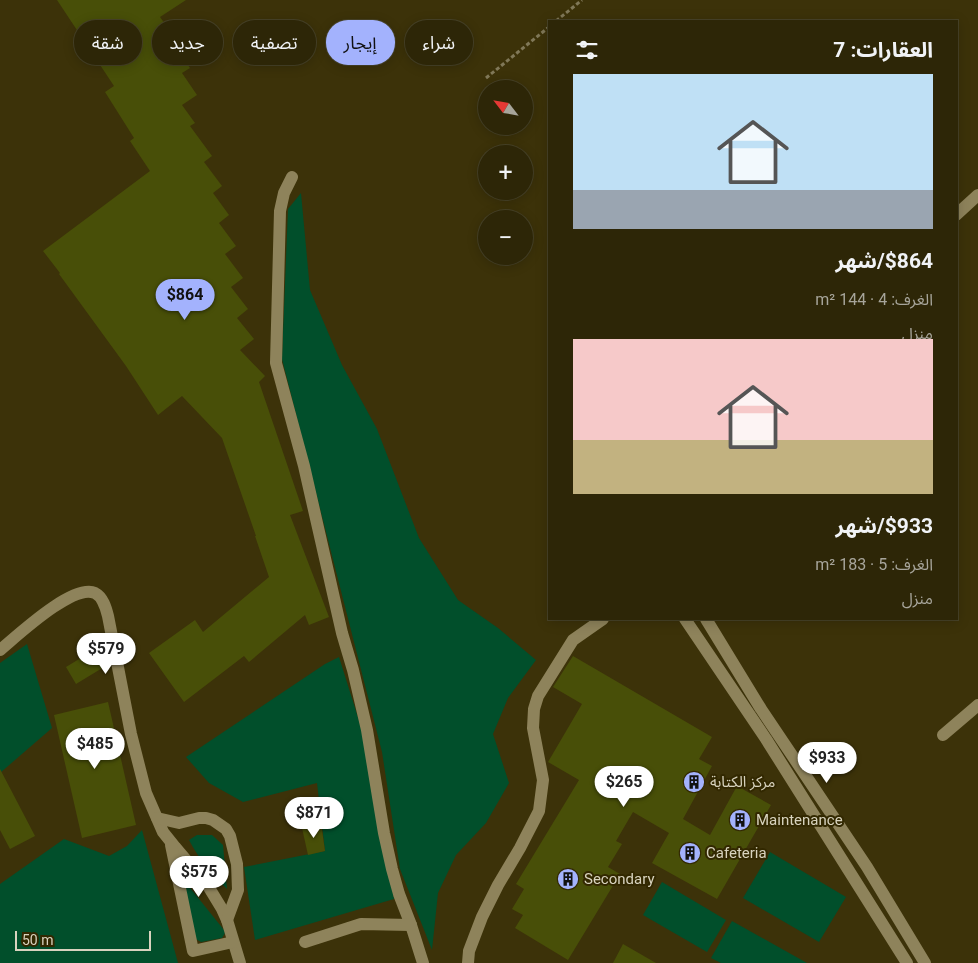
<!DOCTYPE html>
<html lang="ar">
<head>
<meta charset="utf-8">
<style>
	:root { --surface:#2d2607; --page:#393215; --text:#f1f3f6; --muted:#a7a59b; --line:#484328; --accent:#a3b2fd }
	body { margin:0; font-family:Roboto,"Noto Sans Arabic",sans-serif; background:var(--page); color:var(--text); direction:rtl; height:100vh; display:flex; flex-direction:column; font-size:19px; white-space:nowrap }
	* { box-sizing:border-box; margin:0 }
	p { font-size:16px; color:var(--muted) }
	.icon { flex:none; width:28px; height:28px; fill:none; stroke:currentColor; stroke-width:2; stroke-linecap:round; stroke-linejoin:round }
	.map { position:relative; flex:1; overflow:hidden; direction:ltr }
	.side { position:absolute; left:548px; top:20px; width:410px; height:600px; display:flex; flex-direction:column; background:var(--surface); border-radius:0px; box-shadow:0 2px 12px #0003,0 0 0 1px var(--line); direction:rtl }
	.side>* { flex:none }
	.guide { position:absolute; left:15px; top:20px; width:458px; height:45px; direction:rtl; display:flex; gap:10px }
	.needle { width:32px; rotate:301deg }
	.tools { position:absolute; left:478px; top:80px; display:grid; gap:10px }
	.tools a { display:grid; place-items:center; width:55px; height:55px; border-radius:50%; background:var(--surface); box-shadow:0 2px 12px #0003,0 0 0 1px var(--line); font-size:25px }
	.scale { position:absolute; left:15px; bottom:12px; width:136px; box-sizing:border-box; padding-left:5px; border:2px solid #d8d3be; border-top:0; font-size:14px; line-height:18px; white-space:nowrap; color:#d8d3be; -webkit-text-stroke:4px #322800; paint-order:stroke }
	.price { position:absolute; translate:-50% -42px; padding:0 11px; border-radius:18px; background:#fff; color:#222; font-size:16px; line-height:32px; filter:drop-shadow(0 1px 2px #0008) }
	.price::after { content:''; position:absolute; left:50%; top:30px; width:15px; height:11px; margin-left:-8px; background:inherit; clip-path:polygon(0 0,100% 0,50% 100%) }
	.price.active { background:var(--accent); color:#111 }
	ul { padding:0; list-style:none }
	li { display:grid; align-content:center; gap:10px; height:265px; padding:0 25px }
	li span { display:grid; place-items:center; height:155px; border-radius:0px; color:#555 }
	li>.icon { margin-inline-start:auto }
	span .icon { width:90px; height:90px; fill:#fffc; stroke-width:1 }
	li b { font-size:21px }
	h2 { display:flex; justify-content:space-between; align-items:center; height:60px; padding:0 25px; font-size:21px }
	.tag { padding:0 18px; border-radius:22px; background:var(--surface); box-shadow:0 2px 12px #0003,0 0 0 1px var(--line); font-size:18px; line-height:45px }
	.tag.active { background:var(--accent); color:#111 }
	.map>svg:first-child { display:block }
	.green { fill:#014f2b }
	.building { fill:#484f08 }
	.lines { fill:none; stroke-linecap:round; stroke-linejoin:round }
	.path { stroke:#807858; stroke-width:3; stroke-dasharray:4 2.5; stroke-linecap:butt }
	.minor { stroke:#8e835b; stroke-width:12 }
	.labels { text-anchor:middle; stroke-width:4; stroke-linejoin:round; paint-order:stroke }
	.poi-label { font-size:15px; fill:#d8d3be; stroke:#322800; text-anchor:start }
</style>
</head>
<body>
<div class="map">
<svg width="978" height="963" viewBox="0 0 978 963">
	<rect width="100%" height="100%" fill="#3c3209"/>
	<g class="green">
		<path d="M301,193L310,290L342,365L377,429L419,538L458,600L498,628L536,660L508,698L493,734L509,783L486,823L456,855L438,893L432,950L400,869L382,752L282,359L288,209Z"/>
		<path d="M27,644L52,728L0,773V663Z"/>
		<path d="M339,657L366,743L394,899L255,940L244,867L325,851L317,783L243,802L209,783L186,757L325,664Z"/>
		<path d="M142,830L178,963H0V884L64,839L109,856L127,846Z"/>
		<path d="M197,835H212L223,845L227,889C211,874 199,859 189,840Z"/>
		<path d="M770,852L846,897L819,942L743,898Z"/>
		<path d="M183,879L224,930L225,933L222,938L201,942L194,938Z"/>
		<path d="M662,882L726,920L707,952L643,915Z"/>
		<path d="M732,921L807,963H721L711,958Z"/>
	</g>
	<g class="building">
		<path d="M57,0H186L160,17L175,38L171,40L190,68L182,73L197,95L182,105L195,123L190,126L212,156L204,162L222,186L213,193L229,215L219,223L236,246L225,254L243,278L231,287L248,309L237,318L254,339L240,350L265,376L259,382L303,511L290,515L329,617L309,625L305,615L249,662L244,656L184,702L149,653L195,620L203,632L269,577L255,536H256L222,438L182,396L158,415L126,366L59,274L60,273L43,251L150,171L130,141L134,138L105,92L114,86Z"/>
		<path d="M94,650L104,667L76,684L66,667Z"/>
		<path d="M573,656L712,737L699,759L712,766L683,819L710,835L737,786L771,805L717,899L652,863L669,833L633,812L616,841L622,844L608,867L620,874L568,960L515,928L523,915L512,909L524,889L516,884L579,780L548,762L582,704L553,687Z"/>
		<path d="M108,702L136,825L82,838L54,715Z"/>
		<path d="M0,769L35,836L10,849L0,830Z"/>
		<path d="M321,823L325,851L308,855L302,828Z"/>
		<path d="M623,944L656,963H613Z"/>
	</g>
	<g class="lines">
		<g class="path">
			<path d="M556,21L582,0"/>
			<path d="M486,78L549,27"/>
		</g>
		<g class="minor">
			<path d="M292,177L284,193L280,211L276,363L304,466L342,633L353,670L367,730L384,833L392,869L399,894L411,925L423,963"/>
			<path d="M956,215L978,195"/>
			<path d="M685,619L766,739L907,963"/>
			<path d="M706,619L761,709L867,867L925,963"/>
			<path d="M0,650C17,636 73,583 95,593C103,597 106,608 108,616L131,734L146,793L163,832L175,847L208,886L222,909L227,920L240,963"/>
			<path d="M943,735L978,705"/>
			<path d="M157,818L179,823L199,818H206L213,820L226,829L230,836L237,864L238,890L227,920"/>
			<path d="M171,845L193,951L233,942"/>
			<path d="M305,942L361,924L411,925"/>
			<path d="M468,963L469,951L482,917L498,885L520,848L539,811L543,780L533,728L534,709L538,696L573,640L603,619"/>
		</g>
	</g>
	<defs>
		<g id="building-disc" transform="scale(1.125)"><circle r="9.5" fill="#a3b2fd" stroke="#322800"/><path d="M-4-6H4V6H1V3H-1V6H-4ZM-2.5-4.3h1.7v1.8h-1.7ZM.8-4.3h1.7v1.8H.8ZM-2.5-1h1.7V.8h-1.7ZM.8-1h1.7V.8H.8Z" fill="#111"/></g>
	</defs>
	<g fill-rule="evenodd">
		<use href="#building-disc" x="694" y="782"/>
		<use href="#building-disc" x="740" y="820"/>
		<use href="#building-disc" x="690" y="853"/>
		<use href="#building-disc" x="568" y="879"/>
	</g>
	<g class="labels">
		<g class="poi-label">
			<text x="710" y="787">مركز الكتابة</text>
			<text x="756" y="825">Maintenance</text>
			<text x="706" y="858">Cafeteria</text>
			<text x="584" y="884">Secondary</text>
		</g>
	</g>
</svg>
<div class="tools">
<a><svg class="needle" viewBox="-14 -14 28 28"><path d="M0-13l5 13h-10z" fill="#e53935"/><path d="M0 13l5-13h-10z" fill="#a7a59b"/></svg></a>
<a>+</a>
<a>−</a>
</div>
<div class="scale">50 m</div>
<b class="price active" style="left:185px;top:321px">$864</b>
<b class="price" style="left:106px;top:675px">$579</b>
<b class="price" style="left:95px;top:770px">$485</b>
<b class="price" style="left:827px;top:784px">$933</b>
<b class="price" style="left:624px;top:808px">$265</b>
<b class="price" style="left:314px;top:839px">$871</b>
<b class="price" style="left:199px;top:898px">$575</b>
<div class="guide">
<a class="tag">شراء</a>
<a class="tag active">إيجار</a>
<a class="tag">تصفية</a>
<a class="tag">جديد</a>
<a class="tag">شقة</a>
</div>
<section class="side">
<h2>العقارات: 7<svg class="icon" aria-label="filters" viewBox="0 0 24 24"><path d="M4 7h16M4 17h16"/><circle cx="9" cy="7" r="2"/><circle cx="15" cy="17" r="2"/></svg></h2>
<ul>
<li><span style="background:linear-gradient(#bfe0f5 75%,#9aa5b1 0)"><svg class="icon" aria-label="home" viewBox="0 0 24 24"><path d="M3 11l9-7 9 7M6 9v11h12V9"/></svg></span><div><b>$864/شهر</b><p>الغرف: 4 · 144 m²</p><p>منزل</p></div></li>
<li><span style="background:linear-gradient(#f6c9c9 65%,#c2b280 0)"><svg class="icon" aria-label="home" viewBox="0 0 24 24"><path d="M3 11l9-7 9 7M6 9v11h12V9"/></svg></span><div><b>$933/شهر</b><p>الغرف: 5 · 183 m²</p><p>منزل</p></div></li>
</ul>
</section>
</div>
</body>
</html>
